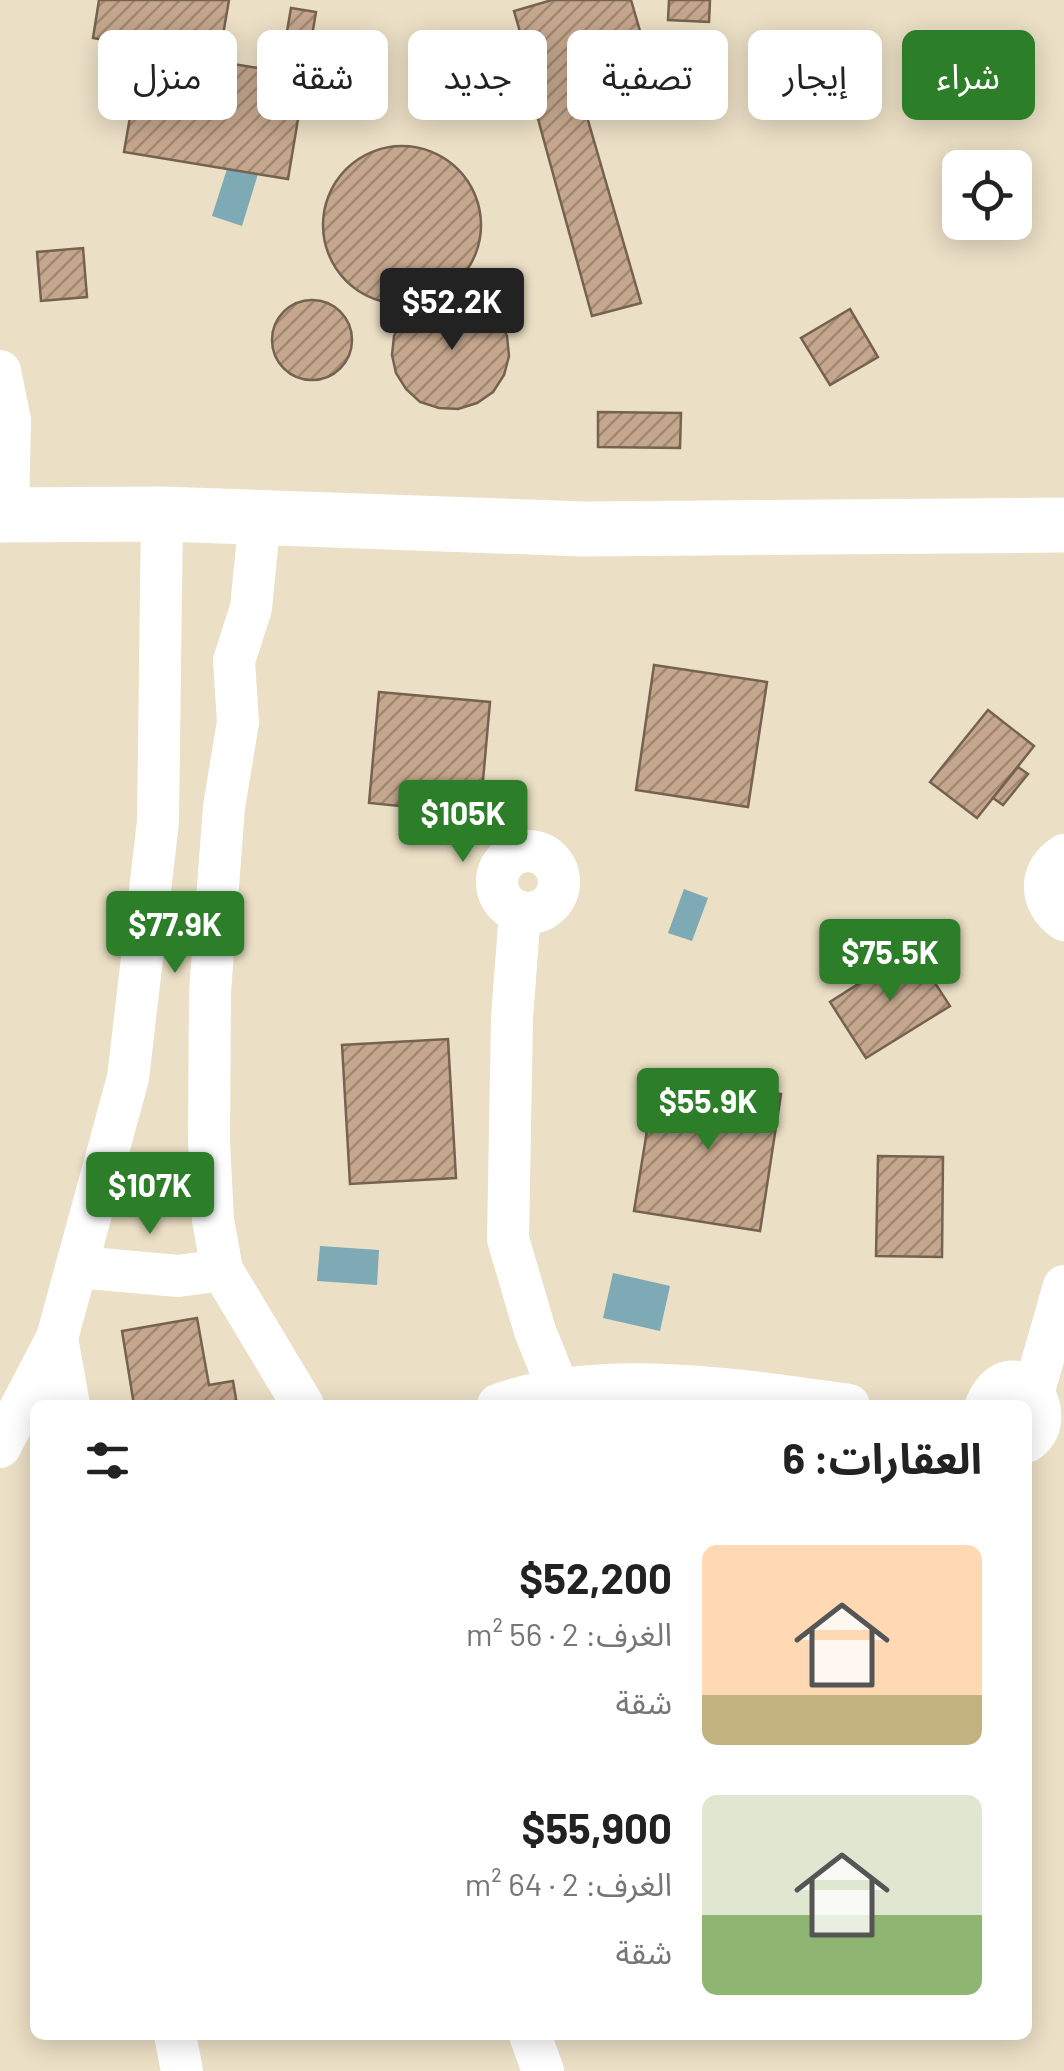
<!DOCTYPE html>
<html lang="ar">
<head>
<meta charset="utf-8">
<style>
	:root { --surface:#fff; --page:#f2f2f2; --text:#222; --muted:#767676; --accent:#2c7e29 }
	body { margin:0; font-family:Barlow,"Noto Sans Arabic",sans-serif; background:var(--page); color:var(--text); direction:rtl; height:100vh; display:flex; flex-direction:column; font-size:38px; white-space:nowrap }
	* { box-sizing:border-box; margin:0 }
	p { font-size:32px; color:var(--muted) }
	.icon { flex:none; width:55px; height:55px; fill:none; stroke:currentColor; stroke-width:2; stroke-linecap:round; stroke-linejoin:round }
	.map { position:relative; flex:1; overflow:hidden; direction:ltr }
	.side { position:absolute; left:30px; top:1400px; width:1002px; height:640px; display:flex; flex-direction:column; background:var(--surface); border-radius:15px; box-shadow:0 5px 25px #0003; direction:rtl }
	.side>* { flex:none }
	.top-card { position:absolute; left:30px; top:30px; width:1005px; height:90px; direction:rtl; display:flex; gap:20px }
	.tools { position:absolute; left:942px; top:150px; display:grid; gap:20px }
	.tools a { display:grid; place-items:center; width:90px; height:90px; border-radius:15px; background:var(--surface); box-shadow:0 5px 25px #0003; font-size:50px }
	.price { position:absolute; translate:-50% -85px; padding:0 22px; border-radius:10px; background:var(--accent); color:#fff; font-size:32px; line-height:65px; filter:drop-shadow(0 2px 5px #0008) }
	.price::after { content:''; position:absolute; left:50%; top:60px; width:30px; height:22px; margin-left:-15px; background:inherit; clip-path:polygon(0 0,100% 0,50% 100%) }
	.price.selected { background:#222; color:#fff }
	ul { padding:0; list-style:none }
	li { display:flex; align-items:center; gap:30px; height:250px; padding:0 50px }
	li span { display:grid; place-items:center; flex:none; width:280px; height:200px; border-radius:15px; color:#555 }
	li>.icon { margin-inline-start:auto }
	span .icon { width:120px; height:120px; fill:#fffc; stroke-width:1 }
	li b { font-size:42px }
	h2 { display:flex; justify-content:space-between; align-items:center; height:120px; padding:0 50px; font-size:42px }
	.pill { padding:0 35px; border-radius:15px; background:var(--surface); box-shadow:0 5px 25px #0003; font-size:35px; line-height:90px }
	.pill.selected { background:var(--accent); color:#fff }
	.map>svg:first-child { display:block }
	.water { fill:#7daab4 }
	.building { fill:url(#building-hatch); stroke:#766250; stroke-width:2.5 }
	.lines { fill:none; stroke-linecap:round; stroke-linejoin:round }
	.street { stroke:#fff; stroke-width:42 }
	.secondary { stroke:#fff; stroke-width:55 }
</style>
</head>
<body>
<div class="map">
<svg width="1064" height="2071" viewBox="0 0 1064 2071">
	<defs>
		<pattern id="building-hatch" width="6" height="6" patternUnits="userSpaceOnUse" patternTransform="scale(2.5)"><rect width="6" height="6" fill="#c5a78d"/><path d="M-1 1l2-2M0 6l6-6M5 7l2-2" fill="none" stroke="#a18873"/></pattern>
	</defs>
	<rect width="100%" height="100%" fill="#ebdfc5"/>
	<g class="water">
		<path d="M227,169L258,174L242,226L212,216Z"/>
		<path d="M684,889L708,898L692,941L668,933Z"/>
		<path d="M320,1246L379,1250L377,1285L317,1281Z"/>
		<path d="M613,1273L670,1286L660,1331L603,1318Z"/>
	</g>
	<g class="building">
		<path d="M99,0H229L223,35L195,31L191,57L264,69L268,46L284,49L291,8L316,12L288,179L124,152L142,47L93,38Z"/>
		<path d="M552,0H631L655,83L630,91L621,59L574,72L641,303L592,316L526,75L532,73L514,11Z"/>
		<path d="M669,0H710L709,22L668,20Z"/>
		<circle cx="402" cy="225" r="79"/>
		<path d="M83,248L87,297L41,301L37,252Z"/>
		<path d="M443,293L469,296L486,305L499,319L507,336L509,356L504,375L493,392L477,403L458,409L439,408L420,402L406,389L396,373L392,355L394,336L402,319L427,318Z"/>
		<circle cx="312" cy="340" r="40"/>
		<path d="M850,309L878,357L830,385L801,338Z"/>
		<path d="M598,412L681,413L680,448L598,447Z"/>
		<path d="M654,665L767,682L748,807L636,790Z"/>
		<path d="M379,692L490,702L480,814L369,803Z"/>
		<path d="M988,710L1034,746L977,818L930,782Z"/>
		<path d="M1018,767L1028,774L1003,805L993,798Z"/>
		<path d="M913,949L950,1006L866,1058L830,1002Z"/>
		<path d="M448,1039L456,1178L350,1184L342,1045Z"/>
		<path d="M656,1075L781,1094L760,1231L634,1211Z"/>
		<path d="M878,1156L943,1157L942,1257L876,1256Z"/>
		<path d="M197,1318L209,1385L233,1381L237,1405H134L122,1331Z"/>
	</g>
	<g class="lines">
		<g class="street">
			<path d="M0,371L10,420L8,515"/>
			<path d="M260,517L251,608L234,661L238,722L224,807L210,992L209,1141L213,1220L222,1270L303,1405"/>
			<circle cx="528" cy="882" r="31"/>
			<path d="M1064,855C1038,872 1039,902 1064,920"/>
			<path d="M520,912L512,1018L508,1239L535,1331L559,1391"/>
			<path d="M78,1267L178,1276L222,1270"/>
			<path d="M57,1338L69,1405"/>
			<path d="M1035,1387L1064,1286"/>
			<path d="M498,1405C598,1367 745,1390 849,1405"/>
			<path d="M986,1405C1012,1346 1064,1413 1028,1441"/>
			<path d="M0,1447L57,1338L128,1078L158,822L162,514"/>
			<path d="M175,2035L182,2071"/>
			<path d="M530,2035L543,2071"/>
		</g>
		<path class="secondary" d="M0,515L162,514L584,529L1064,525"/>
	</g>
</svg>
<div class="tools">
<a><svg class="icon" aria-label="locate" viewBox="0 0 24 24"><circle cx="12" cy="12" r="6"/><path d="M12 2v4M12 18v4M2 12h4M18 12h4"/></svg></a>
</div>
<b class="price selected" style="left:452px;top:353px">$52.2K</b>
<b class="price" style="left:463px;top:865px">$105K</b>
<b class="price" style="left:175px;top:976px">$77.9K</b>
<b class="price" style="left:890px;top:1004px">$75.5K</b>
<b class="price" style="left:708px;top:1153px">$55.9K</b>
<b class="price" style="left:150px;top:1237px">$107K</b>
<div class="top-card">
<a class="pill selected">شراء</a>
<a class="pill">إيجار</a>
<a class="pill">تصفية</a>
<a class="pill">جديد</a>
<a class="pill">شقة</a>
<a class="pill">منزل</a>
</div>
<section class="side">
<h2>العقارات: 6<svg class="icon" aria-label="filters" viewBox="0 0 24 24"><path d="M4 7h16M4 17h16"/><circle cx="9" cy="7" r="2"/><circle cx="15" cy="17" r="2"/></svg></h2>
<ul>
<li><span style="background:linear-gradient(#ffd9b3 75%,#c2b280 0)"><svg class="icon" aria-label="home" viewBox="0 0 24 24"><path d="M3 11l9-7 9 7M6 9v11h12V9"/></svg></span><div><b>$52,200</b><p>الغرف: 2 · 56 m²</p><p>شقة</p></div></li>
<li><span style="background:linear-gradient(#dfe7d0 60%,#8fb573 0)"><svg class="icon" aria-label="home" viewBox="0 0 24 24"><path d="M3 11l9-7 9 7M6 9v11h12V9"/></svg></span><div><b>$55,900</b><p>الغرف: 2 · 64 m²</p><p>شقة</p></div></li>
</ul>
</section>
</div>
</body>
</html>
